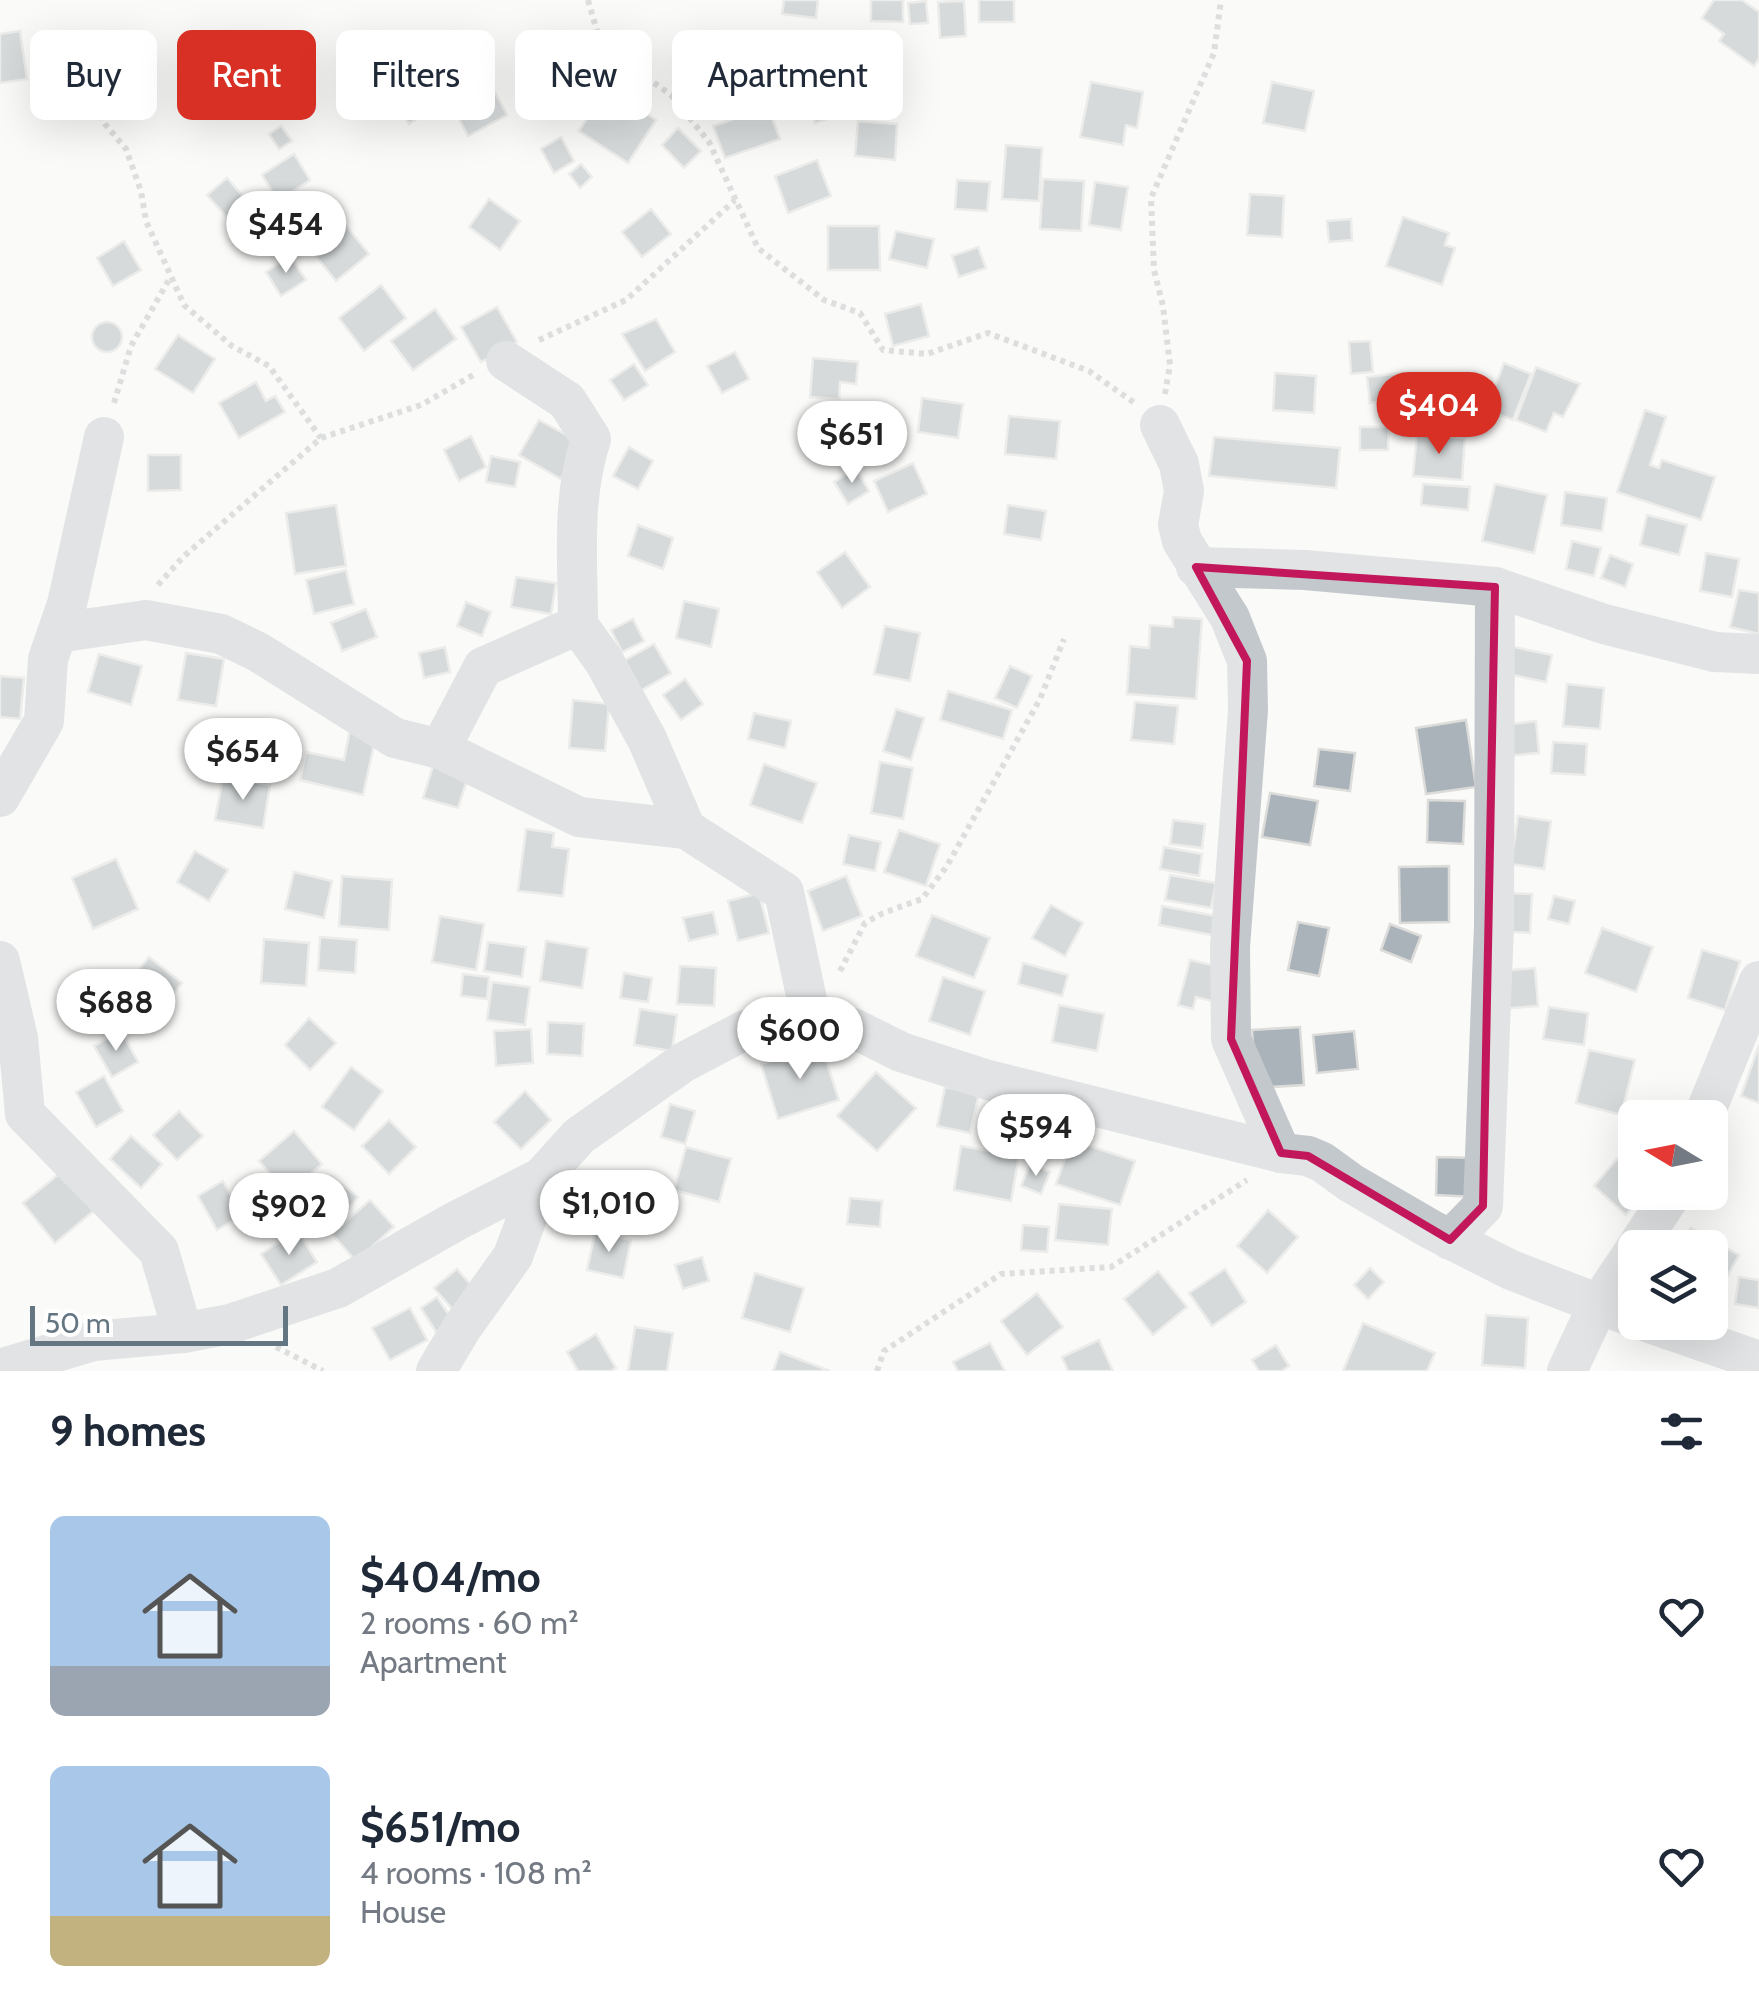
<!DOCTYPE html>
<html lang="en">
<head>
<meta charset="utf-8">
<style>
	:root { --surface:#fff; --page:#f2f2f3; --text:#1f2937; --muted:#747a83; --accent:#d93025 }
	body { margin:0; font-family:Cabin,sans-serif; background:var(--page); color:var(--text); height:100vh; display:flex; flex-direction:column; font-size:38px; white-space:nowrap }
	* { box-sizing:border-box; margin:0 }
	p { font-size:32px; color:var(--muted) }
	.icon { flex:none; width:55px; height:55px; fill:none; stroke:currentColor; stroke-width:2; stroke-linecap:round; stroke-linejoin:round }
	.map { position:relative; height:1371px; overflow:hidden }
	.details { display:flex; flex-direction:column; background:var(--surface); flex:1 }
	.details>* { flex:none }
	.banner { position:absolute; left:30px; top:30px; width:1000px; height:90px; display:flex; gap:20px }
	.needle { width:65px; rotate:280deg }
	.controls { position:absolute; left:1618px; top:1100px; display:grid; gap:20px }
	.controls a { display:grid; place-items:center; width:110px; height:110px; border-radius:15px; background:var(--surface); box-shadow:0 10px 40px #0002; font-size:50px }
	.scale { position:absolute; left:30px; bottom:25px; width:258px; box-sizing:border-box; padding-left:10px; border:5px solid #657683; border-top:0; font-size:28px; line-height:35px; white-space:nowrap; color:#657683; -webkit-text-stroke:8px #fff; paint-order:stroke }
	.price { position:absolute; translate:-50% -85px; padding:0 22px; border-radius:35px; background:#fff; color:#222; font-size:32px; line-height:65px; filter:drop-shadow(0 2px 5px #0008) }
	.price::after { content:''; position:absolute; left:50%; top:60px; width:30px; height:22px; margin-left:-15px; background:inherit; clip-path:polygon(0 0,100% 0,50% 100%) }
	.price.current { background:var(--accent); color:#fff }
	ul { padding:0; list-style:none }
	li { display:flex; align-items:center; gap:30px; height:250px; padding:0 50px }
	li span { display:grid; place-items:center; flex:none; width:280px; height:200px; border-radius:15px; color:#555 }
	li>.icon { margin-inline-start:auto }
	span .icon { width:120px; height:120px; fill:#fffc; stroke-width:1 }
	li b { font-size:42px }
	h2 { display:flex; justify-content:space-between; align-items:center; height:120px; padding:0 50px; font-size:42px }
	.chip { padding:0 35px; border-radius:15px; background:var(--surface); box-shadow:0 10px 40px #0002; font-size:35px; line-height:90px }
	.chip.current { background:var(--accent); color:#fff }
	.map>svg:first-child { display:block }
	.building { fill:#aab3b9; stroke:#dcdcda; stroke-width:2.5 }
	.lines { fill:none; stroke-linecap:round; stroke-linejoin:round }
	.path { stroke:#bbbfc2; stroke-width:6; stroke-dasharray:5 5; stroke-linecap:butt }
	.minor { stroke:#c3c8cc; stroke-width:40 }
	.marked { fill:none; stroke:#c2185b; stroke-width:8; stroke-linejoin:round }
</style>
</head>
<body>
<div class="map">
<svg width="1759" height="1371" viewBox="0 0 1759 1371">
	<rect width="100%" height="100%" fill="#fafaf8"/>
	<g class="building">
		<path d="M784,0H818L816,18L782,14Z"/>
		<path d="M871,0H903V22L871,21Z"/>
		<rect x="979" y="0" width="35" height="22"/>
		<path d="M1714,0H1742L1759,12V59L1754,66L1719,41L1724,34L1702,18Z"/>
		<path d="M926,1L928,23L910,24L908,3Z"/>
		<path d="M964,1L966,36L940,38L938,2Z"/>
		<path d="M20,31L27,79L0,83V34Z"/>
		<path d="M585,36L608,63L585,82L562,56Z"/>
		<path d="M831,59L848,112L815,123L798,70Z"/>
		<path d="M722,66L729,84L701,96L694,78Z"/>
		<path d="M485,73L507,115L468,136L446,94Z"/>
		<path d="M1091,82L1143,92L1137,128L1126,125L1123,145L1080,137Z"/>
		<path d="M1272,82L1314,91L1305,131L1263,123Z"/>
		<path d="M416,85L431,110L409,124L394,99Z"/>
		<path d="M606,88L656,120L628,163L579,131Z"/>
		<path d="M768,107L780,139L725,158L713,126Z"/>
		<path d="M858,121L897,124L895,160L855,156Z"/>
		<path d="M281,126L292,141L279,149L269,134Z"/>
		<path d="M678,128L701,151L684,168L662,145Z"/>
		<path d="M561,137L574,161L554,173L541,149Z"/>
		<path d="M1006,145L1042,148L1039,201L1002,199Z"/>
		<path d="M294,154L310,180L278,201L262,175Z"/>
		<path d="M817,160L831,196L788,213L775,176Z"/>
		<path d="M581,164L592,177L580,188L569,174Z"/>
		<path d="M227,178L253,208L234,225L207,195Z"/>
		<path d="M1043,179L1084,181L1081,231L1040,229Z"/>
		<path d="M957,180L990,182L987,211L955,209Z"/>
		<path d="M1095,182L1128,187L1121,230L1089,225Z"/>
		<path d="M1250,194L1284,196L1282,237L1247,235Z"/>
		<path d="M299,196L313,216L294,228L281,209Z"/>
		<path d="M489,199L520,221L500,250L469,227Z"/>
		<path d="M331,207L369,254L336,281L298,234Z"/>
		<path d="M651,209L671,234L642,257L622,232Z"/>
		<path d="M1403,217L1449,233L1445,245L1455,248L1442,285L1386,266Z"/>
		<path d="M1351,219L1352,240L1329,242L1327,221Z"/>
		<path d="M828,226H879L880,270H828Z"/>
		<path d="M896,231L934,239L927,268L889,259Z"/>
		<path d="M124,241L141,270L113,286L97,258Z"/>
		<path d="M978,247L986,268L959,277L952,256Z"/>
		<path d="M290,256L306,280L281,296L266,272Z"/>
		<path d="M381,285L406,318L364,351L339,318Z"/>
		<path d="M921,304L929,336L893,346L885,314Z"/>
		<path d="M497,307L517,342L481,362L461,327Z"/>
		<path d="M435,309L456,339L413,370L391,341Z"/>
		<path d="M656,319L675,352L645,371L622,334Z"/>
		<circle cx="107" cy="337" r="15"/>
		<path d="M178,335L215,359L193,393L155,369Z"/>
		<path d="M1370,341L1373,372L1351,374L1349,342Z"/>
		<path d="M735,352L749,379L722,393L707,366Z"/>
		<path d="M813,358L858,362L856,384L840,382L839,399L810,397Z"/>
		<path d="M1504,363L1531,374L1513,420L1486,410Z"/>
		<path d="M634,364L648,385L624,400L610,380Z"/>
		<path d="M1536,367L1580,384L1563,417L1554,413L1546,432L1516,420Z"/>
		<path d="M1275,373L1316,376L1314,413L1273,410Z"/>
		<path d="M1401,373L1404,399L1370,403L1367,377Z"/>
		<path d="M256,382L266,401L275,396L285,412L239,438L219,403Z"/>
		<path d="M922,398L963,404L958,438L918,432Z"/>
		<path d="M1645,410L1666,417L1650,465L1659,468L1662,460L1715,477L1701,520L1617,492Z"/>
		<path d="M1009,416L1060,421L1056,459L1005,454Z"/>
		<path d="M539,420L581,443L561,479L519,455Z"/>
		<path d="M1360,427H1389L1388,450H1360Z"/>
		<path d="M1417,434L1465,438L1462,480L1413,476Z"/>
		<path d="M471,436L486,467L459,481L444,450Z"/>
		<path d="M1214,437L1340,448L1336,488L1209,476Z"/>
		<path d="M629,447L653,461L638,489L613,476Z"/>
		<path d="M148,455H181V490L148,491Z"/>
		<path d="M491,456L520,462L515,487L486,482Z"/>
		<path d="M913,463L927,494L888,512L874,481Z"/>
		<path d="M856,469L869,491L848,504L834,482Z"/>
		<path d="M1423,484L1470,487L1468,510L1421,505Z"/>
		<path d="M1495,484L1547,495L1534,553L1482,541Z"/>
		<path d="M1565,492L1607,498L1602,531L1561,525Z"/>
		<path d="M336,505L346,566L295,574L286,513Z"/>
		<path d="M1008,505L1046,511L1041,540L1004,534Z"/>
		<path d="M1647,515L1687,525L1679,555L1640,545Z"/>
		<path d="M638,525L673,538L663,569L628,556Z"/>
		<path d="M1572,541L1601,548L1594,576L1566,569Z"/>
		<path d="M845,552L870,587L842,608L817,572Z"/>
		<path d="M1706,553L1739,559L1732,597L1700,591Z"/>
		<path d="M1610,555L1633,564L1625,587L1601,578Z"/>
		<path d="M346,570L354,604L314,614L306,580Z"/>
		<path d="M516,577L556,583L551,614L511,607Z"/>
		<path d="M1739,590L1759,593V634L1730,627Z"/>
		<path d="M684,601L719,609L711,647L676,638Z"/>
		<path d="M466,602L491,612L482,636L457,626Z"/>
		<path d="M366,609L377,637L342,651L331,623Z"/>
		<path d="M1173,617L1202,619L1196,699L1127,694L1130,646L1149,648L1150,625L1173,627Z"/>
		<path d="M633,619L644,641L622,652L611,630Z"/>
		<path d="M885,626L920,633L910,681L874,674Z"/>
		<path d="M654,644L671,673L635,694L618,664Z"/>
		<path d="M1504,645L1552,655L1546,682L1498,672Z"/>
		<path d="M445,647L450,672L424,678L419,653Z"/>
		<path d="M186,653L224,659L216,706L178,700Z"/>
		<path d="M99,654L142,666L131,705L88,692Z"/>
		<path d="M1010,666L1032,676L1017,708L995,698Z"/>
		<path d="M0,676L24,678L20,719L0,717Z"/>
		<path d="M685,679L703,704L681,720L663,695Z"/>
		<path d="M1567,684L1604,688L1600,729L1563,726Z"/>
		<path d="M948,691L1012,710L1003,739L940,720Z"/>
		<path d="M573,700L609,704L605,751L569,748Z"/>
		<path d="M1135,702L1178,706L1174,744L1131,740Z"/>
		<path d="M896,709L924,718L911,760L883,751Z"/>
		<path d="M754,713L791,721L785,748L748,739Z"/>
		<path d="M1466,720L1476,787L1426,794L1416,728Z"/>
		<path d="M1536,721L1539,753L1506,756L1503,725Z"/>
		<path d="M351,724L377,731L363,795L300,780L306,752L344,760Z"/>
		<path d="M1553,742L1587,744L1585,775L1551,773Z"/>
		<path d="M1319,749L1355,753L1350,791L1314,786Z"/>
		<path d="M880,762L913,768L903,819L871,813Z"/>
		<path d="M434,763L469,774L458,808L423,798Z"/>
		<path d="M764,764L817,783L802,823L750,805Z"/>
		<path d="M223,777L270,785L263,828L215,820Z"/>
		<path d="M1270,793L1318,801L1310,845L1262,837Z"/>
		<path d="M1428,800L1465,801L1463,844L1427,842Z"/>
		<path d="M1518,816L1551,821L1544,869L1511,864Z"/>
		<path d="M1173,820L1205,824L1202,848L1170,844Z"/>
		<path d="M526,829L554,833L552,847L569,849L563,896L518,891Z"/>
		<path d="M899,830L940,844L926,886L884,872Z"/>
		<path d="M849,835L881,842L875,871L843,864Z"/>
		<path d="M1164,847L1202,854L1199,876L1160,869Z"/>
		<path d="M195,851L228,870L209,901L177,882Z"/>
		<path d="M116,859L138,909L93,929L72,878Z"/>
		<path d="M1449,866V922L1400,923L1399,867Z"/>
		<path d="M294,872L332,881L324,918L285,909Z"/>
		<path d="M1170,875L1216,883L1211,908L1165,900Z"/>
		<path d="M342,876L392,880L389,930L339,926Z"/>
		<path d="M846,876L862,916L823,931L808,891Z"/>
		<path d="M759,893L769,933L738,941L728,901Z"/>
		<path d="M1503,893L1532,894L1530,933L1501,931Z"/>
		<path d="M1554,896L1575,901L1569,924L1548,919Z"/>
		<path d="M1051,905L1083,923L1065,956L1032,938Z"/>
		<path d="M1162,906L1216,916L1212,935L1159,925Z"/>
		<path d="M713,912L718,934L689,941L683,918Z"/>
		<path d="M932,915L990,938L974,978L916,956Z"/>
		<path d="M440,916L484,924L476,970L432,962Z"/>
		<path d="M1298,922L1329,928L1319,976L1288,970Z"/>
		<path d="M1390,924L1421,936L1411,962L1381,950Z"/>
		<path d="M1602,928L1653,947L1636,992L1585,973Z"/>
		<path d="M320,937L357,940L355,973L318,970Z"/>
		<path d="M264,939L309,943L306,986L261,983Z"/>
		<path d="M546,941L588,948L582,988L540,981Z"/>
		<path d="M488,942L526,947L522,977L484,971Z"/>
		<path d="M1702,950L1740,961L1725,1010L1688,998Z"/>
		<path d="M149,957L182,983L161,1010L128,984Z"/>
		<path d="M1190,960L1229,969L1220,1003L1196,997L1193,1009L1178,1005Z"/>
		<path d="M1023,963L1068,975L1062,996L1018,984Z"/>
		<path d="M680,966L716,968L714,1006L677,1004Z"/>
		<path d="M1535,968L1538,1006L1500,1009L1498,971Z"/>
		<path d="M624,973L652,978L648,1002L620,998Z"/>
		<path d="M463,974L489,977L487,999L461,996Z"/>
		<path d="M943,977L985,991L970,1035L929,1021Z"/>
		<path d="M492,982L530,987L525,1025L487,1020Z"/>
		<path d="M1059,1005L1104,1014L1097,1051L1052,1042Z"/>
		<path d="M1549,1007L1588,1013L1584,1045L1543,1039Z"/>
		<path d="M640,1009L677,1015L672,1051L634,1045Z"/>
		<path d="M309,1018L336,1043L310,1070L285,1045Z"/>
		<path d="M548,1022L584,1024L582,1056L547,1054Z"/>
		<path d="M1300,1027L1304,1085L1256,1088L1252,1030Z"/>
		<path d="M531,1029L533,1063L496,1066L494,1031Z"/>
		<path d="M121,1031L138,1062L112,1077L94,1046Z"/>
		<path d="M1354,1031L1358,1069L1317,1073L1313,1035Z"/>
		<path d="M821,1045L839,1100L778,1119L761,1064Z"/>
		<path d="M1759,1045V1103L1741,1096Z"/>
		<path d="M1589,1050L1635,1060L1621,1115L1576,1103Z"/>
		<path d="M351,1067L383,1091L354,1130L322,1107Z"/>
		<path d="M876,1072L916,1108L877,1151L837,1116Z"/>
		<path d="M104,1076L123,1111L96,1127L76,1092Z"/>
		<path d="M945,1087L979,1094L970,1133L937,1126Z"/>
		<path d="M525,1091L551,1120L521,1149L494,1122Z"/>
		<path d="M670,1104L695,1111L685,1144L661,1137Z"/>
		<path d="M179,1111L203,1136L177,1160L153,1135Z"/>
		<path d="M389,1120L416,1147L389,1174L362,1146Z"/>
		<path d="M294,1131L322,1164L288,1194L259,1161Z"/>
		<path d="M131,1136L162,1164L141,1188L110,1159Z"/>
		<path d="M1072,1140L1135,1161L1120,1205L1056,1184Z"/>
		<path d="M961,1146L1019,1156L1011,1201L954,1190Z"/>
		<path d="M686,1147L731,1159L719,1202L674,1190Z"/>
		<path d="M1437,1157L1476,1158L1475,1197L1436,1195Z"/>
		<path d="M1617,1159L1635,1175V1192H1645L1626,1215L1594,1186Z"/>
		<path d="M1030,1164L1050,1172L1041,1194L1021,1186Z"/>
		<path d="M70,1165L102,1204L55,1243L23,1203Z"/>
		<path d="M331,1176L358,1197L339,1220L313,1199Z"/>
		<path d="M223,1181L242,1215L217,1230L198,1196Z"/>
		<path d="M269,1190L285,1211L261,1231L244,1210Z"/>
		<path d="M850,1198L882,1201L880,1227L847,1224Z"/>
		<path d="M370,1200L394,1227L356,1261L332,1234Z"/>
		<path d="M1059,1204L1112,1209L1108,1245L1055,1240Z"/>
		<path d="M1268,1210L1298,1237L1267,1273L1237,1246Z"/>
		<path d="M1023,1225L1049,1227L1047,1252L1021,1250Z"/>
		<path d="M1691,1228L1739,1255L1717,1295L1710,1290V1248H1680Z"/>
		<path d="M297,1230L317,1262L281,1285L261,1254Z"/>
		<path d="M595,1232L631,1240L623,1278L587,1270Z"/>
		<path d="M702,1257L709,1281L683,1289L675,1265Z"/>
		<path d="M1370,1268L1384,1282L1368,1299L1354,1285Z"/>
		<path d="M457,1269L477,1292L455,1312L434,1288Z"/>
		<path d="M1225,1269L1246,1302L1212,1326L1189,1293Z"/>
		<path d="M1158,1271L1187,1307L1153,1335L1124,1299Z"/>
		<path d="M755,1273L804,1288L790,1332L742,1318Z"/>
		<path d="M1739,1277L1759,1280V1308L1735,1304Z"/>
		<path d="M1037,1293L1063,1327L1027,1355L1001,1321Z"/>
		<path d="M437,1297L453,1321L436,1332L421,1308Z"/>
		<path d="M410,1308L427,1340L390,1360L372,1328Z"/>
		<path d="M1486,1315L1528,1318L1525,1368L1482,1365Z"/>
		<path d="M1363,1323L1435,1353L1427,1371H1343Z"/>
		<path d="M635,1327L673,1333L667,1371H628Z"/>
		<path d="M596,1334L616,1368L611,1371H578L567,1352Z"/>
		<path d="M1099,1340L1113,1371H1068L1062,1357Z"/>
		<path d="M990,1343L1005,1371H958L953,1362Z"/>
		<path d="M1276,1345L1289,1366L1282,1371H1259L1252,1360Z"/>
		<path d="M780,1352L830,1371H773Z"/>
	</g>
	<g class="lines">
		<g class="path">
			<path d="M588,0L597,31L619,58L671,95L709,142L758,248L824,300L860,313L883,350L927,354L988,333L1089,371L1136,404"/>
			<path d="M89,98L105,124L126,149L141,191L146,221L184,305L232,346L269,366L321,438"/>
			<path d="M539,340L626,300L735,200"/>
			<path d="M1165,394L1170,365L1163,306L1154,270L1151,198L1214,53L1221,0"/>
			<path d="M114,403L131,346L171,276"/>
			<path d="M158,585L183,557L321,438L421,405L475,374"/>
			<path d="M840,971L865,923L883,913L922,899L947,866L1040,699L1064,639"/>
			<path d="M276,1347L323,1371"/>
			<path d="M877,1371L884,1351L1001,1274L1111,1267L1247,1180"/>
		</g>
		<g class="minor">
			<path d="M1160,425L1179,464L1184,491L1178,525L1182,541L1230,618L1247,661L1248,710L1230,947L1231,1039L1281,1153"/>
			<path d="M1196,567L1305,570L1495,587L1604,624L1715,652L1759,654"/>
			<path d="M578,625L604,661L647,739L686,829L784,892L813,1028"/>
			<path d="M57,633L146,620L221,634L258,652L395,738L440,749L579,817L686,829"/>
			<path d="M440,749L483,667L578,625C578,561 571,500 591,439L567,401L506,361"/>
			<path d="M0,797L44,721L48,659L67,604L104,437"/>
			<path d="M0,961L18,1038L25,1114L159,1251L183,1333"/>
			<path d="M1703,1118L1759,981"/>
			<path d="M1450,1240L1483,1206L1494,926L1495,587"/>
			<path d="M1636,1248L1673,1192"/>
			<path d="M1647,1322L1759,1361"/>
			<path d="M0,1369L93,1341L183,1333L230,1324L338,1288L456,1221L542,1177L579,1136L684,1062L745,1030L853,1028L901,1052L988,1080L1281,1153L1308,1156L1322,1162L1351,1183L1432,1230L1511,1270L1635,1318"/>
			<path d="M436,1371L461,1329L513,1256L542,1177"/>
			<path d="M1567,1371L1598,1305L1635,1250"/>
		</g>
	</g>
	<path d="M0 0H1759V1371H0ZM1196,567L1495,587L1483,1206L1450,1240L1308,1156L1281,1153L1231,1039L1247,661Z" fill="#fafaf8" fill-opacity=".55" fill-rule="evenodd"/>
	<path class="marked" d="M1196,567L1495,587L1483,1206L1450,1240L1308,1156L1281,1153L1231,1039L1247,661Z"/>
</svg>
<div class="controls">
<a><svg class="needle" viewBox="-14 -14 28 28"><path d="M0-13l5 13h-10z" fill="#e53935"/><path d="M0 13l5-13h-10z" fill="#747a83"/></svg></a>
<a><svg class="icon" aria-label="layers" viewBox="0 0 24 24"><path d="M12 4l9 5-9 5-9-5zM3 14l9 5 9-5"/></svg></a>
</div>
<div class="scale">50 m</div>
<b class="price" style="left:286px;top:276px">$454</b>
<b class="price current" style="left:1439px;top:457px">$404</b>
<b class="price" style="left:852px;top:486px">$651</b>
<b class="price" style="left:243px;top:803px">$654</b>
<b class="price" style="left:116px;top:1054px">$688</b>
<b class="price" style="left:800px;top:1082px">$600</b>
<b class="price" style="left:1036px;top:1179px">$594</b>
<b class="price" style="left:609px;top:1255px">$1,010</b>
<b class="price" style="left:289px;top:1258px">$902</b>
<div class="banner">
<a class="chip">Buy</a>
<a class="chip current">Rent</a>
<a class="chip">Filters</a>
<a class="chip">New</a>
<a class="chip">Apartment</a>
</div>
</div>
<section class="details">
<h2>9 homes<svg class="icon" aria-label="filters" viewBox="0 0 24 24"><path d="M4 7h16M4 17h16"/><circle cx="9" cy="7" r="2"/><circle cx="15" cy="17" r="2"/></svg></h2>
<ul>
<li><span style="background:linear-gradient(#a9c7e8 75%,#9aa5b1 0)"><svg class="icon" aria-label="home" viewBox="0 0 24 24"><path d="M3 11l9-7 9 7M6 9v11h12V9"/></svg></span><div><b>$404/mo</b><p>2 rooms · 60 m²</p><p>Apartment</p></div><svg class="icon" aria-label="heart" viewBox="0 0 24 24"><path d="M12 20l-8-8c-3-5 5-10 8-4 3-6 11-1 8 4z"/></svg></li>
<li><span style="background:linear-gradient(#a9c7e8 75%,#c2b280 0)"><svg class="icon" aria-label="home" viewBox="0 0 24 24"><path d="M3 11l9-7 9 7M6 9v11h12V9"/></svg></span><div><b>$651/mo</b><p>4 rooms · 108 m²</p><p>House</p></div><svg class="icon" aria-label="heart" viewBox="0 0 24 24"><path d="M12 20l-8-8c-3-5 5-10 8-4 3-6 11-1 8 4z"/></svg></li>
</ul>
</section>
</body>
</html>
